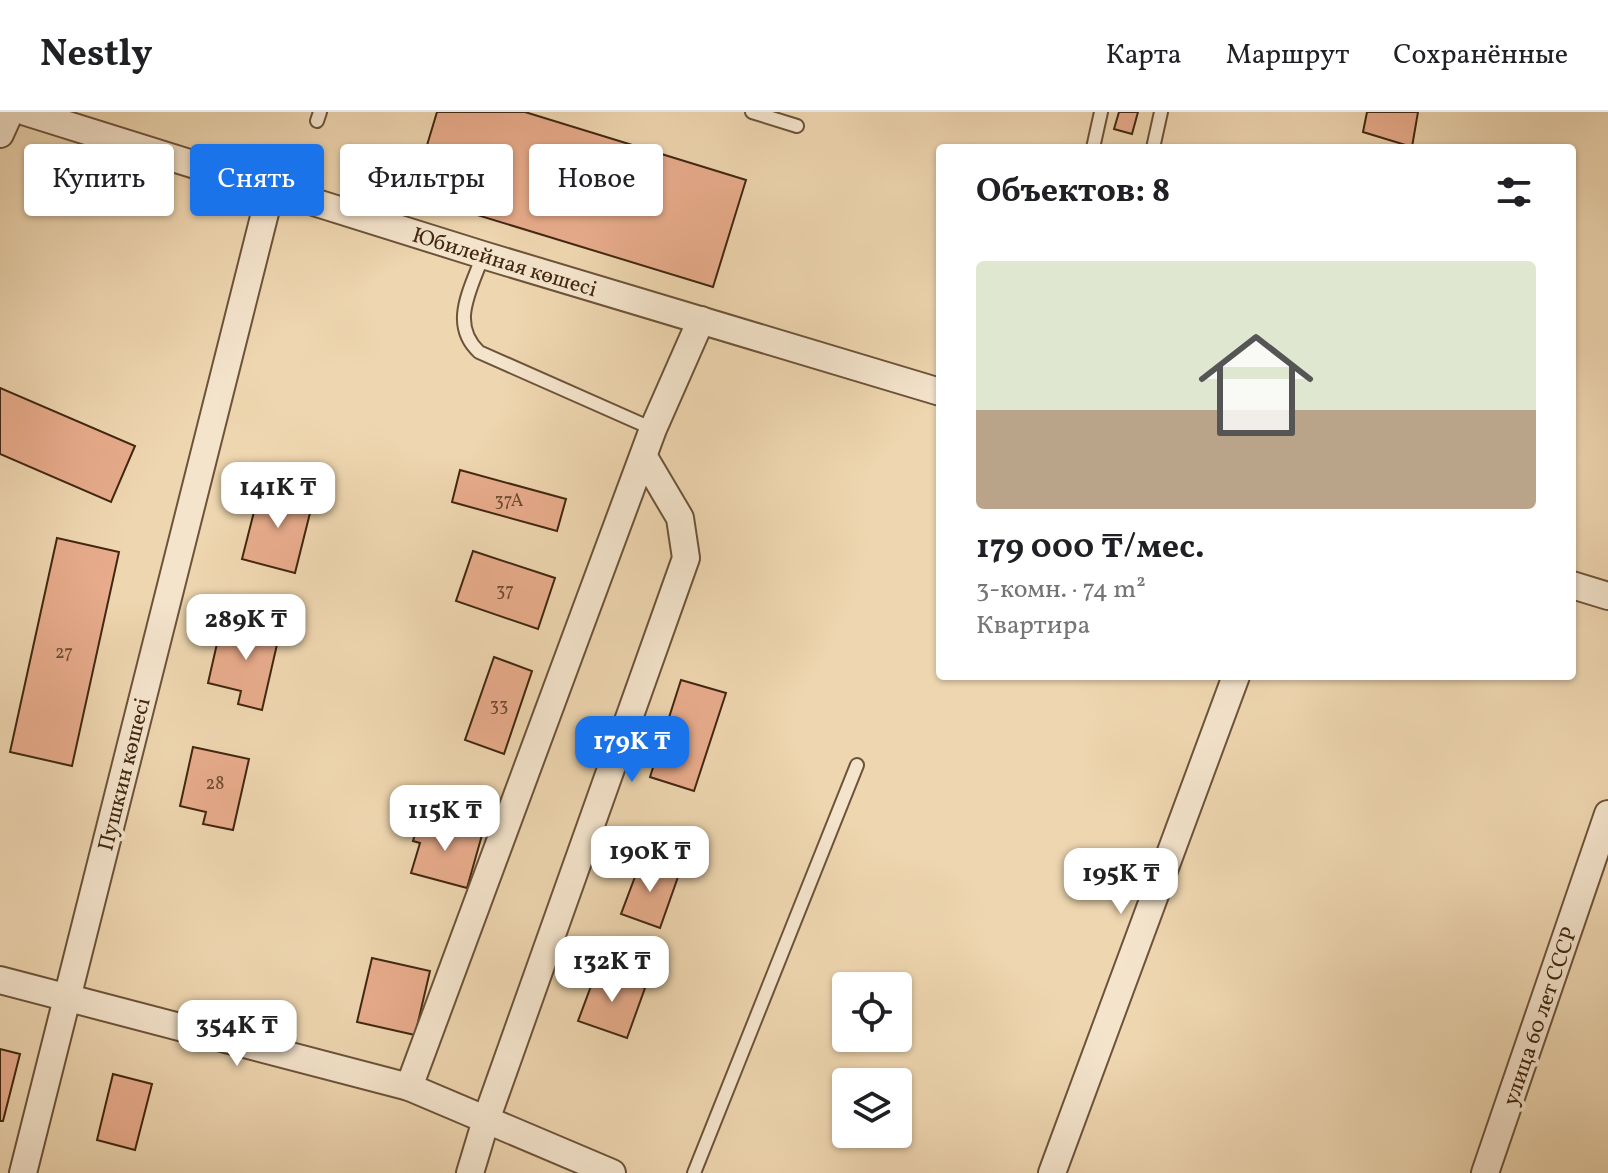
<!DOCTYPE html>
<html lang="ru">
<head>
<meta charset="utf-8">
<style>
	:root { --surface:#fff; --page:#f6f6f6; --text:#202124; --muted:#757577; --line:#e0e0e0; --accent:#1a73e8 }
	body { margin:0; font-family:Vollkorn,serif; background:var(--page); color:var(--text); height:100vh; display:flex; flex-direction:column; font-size:30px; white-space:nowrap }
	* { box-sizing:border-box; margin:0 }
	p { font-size:26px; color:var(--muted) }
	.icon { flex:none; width:44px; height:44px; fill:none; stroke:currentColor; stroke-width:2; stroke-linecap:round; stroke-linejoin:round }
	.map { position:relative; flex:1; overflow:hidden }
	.panel { position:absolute; left:936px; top:32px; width:640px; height:536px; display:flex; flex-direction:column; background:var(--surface); border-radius:8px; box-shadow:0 2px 6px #0004 }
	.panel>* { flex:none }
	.hud { position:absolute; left:24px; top:32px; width:760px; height:72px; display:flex; gap:16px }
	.buttons { position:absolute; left:832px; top:860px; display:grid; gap:16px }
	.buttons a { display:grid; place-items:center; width:80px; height:80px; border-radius:8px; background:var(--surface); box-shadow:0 2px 6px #0004; font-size:40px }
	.price { position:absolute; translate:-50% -68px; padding:0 18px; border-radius:16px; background:#fff; color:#222; font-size:26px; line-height:52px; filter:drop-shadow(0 2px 4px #0008) }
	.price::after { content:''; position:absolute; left:50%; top:48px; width:24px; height:18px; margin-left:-12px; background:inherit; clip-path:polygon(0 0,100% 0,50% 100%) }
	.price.on { background:var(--accent); color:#fff }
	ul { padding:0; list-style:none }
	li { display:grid; align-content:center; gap:16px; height:424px; padding:0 40px }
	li+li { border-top:2px solid var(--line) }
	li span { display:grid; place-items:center; height:248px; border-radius:8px; color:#555 }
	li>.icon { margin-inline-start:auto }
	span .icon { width:144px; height:144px; fill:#fffc; stroke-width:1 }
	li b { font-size:34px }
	h2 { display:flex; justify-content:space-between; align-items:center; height:96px; padding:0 40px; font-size:34px }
	.pill { padding:0 28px; border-radius:8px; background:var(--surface); box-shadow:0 2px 6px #0004; font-size:28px; line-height:72px }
	.pill.on { background:var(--accent); color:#fff }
	header { display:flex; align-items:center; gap:48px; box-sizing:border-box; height:112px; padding:0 40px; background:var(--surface); border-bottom:2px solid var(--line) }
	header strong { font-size:38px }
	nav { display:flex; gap:44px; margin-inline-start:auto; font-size:28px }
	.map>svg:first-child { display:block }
	.building { fill:#e8ac8c; stroke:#412711; stroke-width:2 }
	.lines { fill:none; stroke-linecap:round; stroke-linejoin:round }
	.lane-casing { stroke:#6c5339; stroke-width:16 }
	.street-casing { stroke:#6c5339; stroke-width:30 }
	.lane { stroke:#f4e4cc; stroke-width:12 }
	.street { stroke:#f4e4cc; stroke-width:26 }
	.labels { text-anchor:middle; stroke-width:8; stroke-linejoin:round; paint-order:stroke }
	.number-label { font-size:18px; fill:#6b4830 }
	.street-label { font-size:22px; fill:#412711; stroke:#f4e4cc }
</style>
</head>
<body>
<header>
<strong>Nestly</strong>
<nav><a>Карта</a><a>Маршрут</a><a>Сохранённые</a></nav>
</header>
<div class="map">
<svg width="1608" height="1061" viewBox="0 0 1608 1061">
	<rect width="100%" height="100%" fill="#eed6b0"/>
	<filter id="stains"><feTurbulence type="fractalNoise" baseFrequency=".0025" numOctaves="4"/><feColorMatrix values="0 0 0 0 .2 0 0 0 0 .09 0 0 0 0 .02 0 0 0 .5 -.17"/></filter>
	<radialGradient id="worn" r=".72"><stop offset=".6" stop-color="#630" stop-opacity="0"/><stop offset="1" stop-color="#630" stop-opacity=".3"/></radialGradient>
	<g class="building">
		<path d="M437,0H525L746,68L713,175L412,83Z"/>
		<path d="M1119,0H1138L1132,22L1114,17Z"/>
		<path d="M1367,0H1418L1412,35L1363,20Z"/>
		<path d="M0,276L135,334L111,390L0,342Z"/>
		<path d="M460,358L566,387L557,419L452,390Z"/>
		<path d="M260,376L313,389L295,461L242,447Z"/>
		<path d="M57,426L119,440L72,654L10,640Z"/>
		<path d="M473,439L555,466L538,517L456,489Z"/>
		<path d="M259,509L281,515L262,598L238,592L241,579L208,571L221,514L257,522Z"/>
		<path d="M494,545L532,559L504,642L465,628Z"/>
		<path d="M681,568L726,581L694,679L650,665Z"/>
		<path d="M193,635L249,647L233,718L203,712L206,700L180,694Z"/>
		<path d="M420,705L482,723L467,776L411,761L420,731L413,729Z"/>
		<path d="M641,749L679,762L660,816L621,802Z"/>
		<path d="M372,846L430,859L415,923L357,910Z"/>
		<path d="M597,858L645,876L627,926L578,909Z"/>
		<path d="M0,937L20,942L3,1009H0Z"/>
		<path d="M113,962L152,972L135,1038L97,1028Z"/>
	</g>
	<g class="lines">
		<g class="lane-casing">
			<g id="lane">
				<path d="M752,0L797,14"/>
				<path d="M317,9L320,0"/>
				<path d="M1093,36L1101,0"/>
				<path d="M1153,36L1161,0"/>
				<path d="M483,143C471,177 449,212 479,240L653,317"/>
				<path d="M694,1061L857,653"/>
			</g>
		</g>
		<g class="street-casing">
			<g id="street">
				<path d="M26,0L483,143L940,280"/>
				<path d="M0,22L10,0"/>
				<path d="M1572,473L1608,484"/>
				<path d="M0,868L409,975L612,1061"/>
				<path d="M409,975L653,317L701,208"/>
				<path d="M23,1061L271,77"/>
				<path d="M470,1061L486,1008L686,446L680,406L644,345"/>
				<path d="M1052,1061L1236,564"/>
				<path d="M1485,1061L1608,702"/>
			</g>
		</g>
		<use href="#lane" class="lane"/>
		<use href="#street" class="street"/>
	</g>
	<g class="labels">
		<g class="number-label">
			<text x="509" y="394">37А</text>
			<text x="505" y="484">37</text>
			<text x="64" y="546">27</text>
			<text x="499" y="599">33</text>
			<text x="215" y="677">28</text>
		</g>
		<g class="street-label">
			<text transform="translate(505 149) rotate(17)" y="8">Юбилейная көшесі</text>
			<text transform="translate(123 662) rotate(-76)" y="8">Пушкин көшесі</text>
			<text transform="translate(1539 904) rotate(-71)" y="8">улица 60 лет СССР</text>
		</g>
	</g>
	<rect width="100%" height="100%" filter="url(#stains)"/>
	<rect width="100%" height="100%" fill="url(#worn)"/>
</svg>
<div class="buttons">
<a><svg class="icon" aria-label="locate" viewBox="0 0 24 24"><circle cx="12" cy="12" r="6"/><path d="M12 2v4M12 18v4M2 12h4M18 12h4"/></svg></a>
<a><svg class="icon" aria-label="layers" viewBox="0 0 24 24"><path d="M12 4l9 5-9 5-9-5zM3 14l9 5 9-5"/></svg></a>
</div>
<b class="price" style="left:278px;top:418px">141K ₸</b>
<b class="price" style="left:246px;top:550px">289K ₸</b>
<b class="price on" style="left:632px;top:672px">179K ₸</b>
<b class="price" style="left:445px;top:741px">115K ₸</b>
<b class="price" style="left:650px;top:782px">190K ₸</b>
<b class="price" style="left:1121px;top:804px">195K ₸</b>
<b class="price" style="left:612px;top:892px">132K ₸</b>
<b class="price" style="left:237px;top:956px">354K ₸</b>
<div class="hud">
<a class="pill">Купить</a>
<a class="pill on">Снять</a>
<a class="pill">Фильтры</a>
<a class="pill">Новое</a>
</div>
<section class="panel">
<h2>Объектов: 8<svg class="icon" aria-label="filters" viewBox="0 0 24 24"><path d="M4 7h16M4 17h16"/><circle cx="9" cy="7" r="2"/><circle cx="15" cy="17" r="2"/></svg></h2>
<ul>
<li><span style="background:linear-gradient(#dfe7d0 60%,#b9a48a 0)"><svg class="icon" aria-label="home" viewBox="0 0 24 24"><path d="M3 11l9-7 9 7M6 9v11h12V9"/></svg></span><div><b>179 000 ₸/мес.</b><p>3-комн. · 74 m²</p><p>Квартира</p></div></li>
</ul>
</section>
</div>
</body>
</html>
